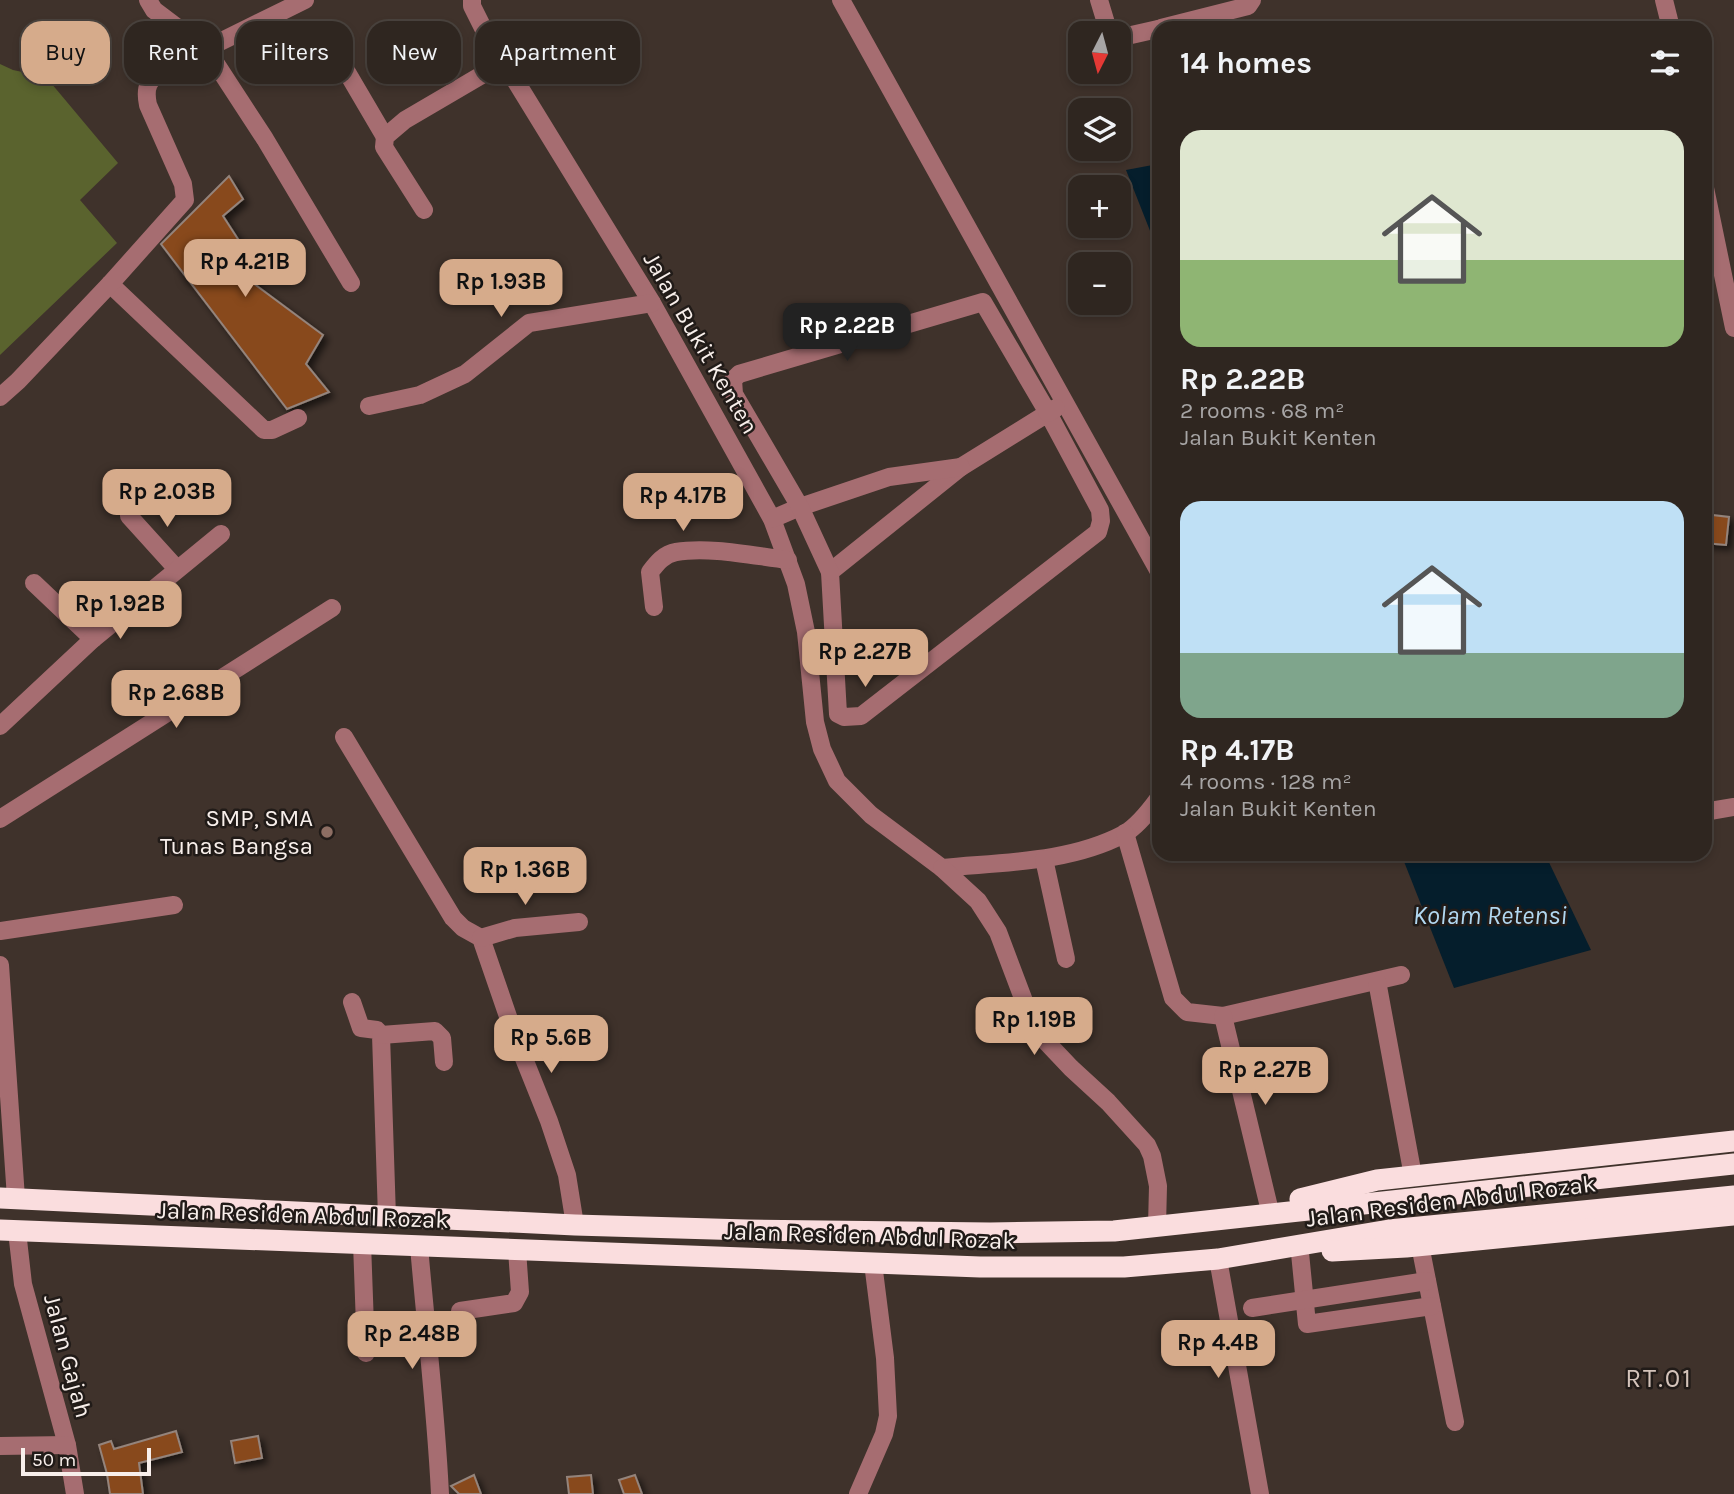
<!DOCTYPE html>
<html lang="en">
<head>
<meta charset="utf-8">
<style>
	:root { --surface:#2f2620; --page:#3b322d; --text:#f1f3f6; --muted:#a7a5a5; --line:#4a433e; --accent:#d6ab8b }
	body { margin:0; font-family:Karla,sans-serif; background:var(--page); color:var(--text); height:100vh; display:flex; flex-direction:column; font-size:26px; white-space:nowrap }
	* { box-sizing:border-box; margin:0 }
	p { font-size:23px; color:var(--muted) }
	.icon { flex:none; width:38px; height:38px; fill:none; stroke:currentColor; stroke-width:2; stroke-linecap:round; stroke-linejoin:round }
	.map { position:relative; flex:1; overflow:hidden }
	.sheet { position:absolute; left:1152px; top:21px; width:560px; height:840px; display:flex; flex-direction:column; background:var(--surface); border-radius:21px; box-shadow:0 4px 10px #0003,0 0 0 2px var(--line) }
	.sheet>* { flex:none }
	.top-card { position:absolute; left:21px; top:21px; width:665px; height:63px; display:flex; gap:14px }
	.needle { width:46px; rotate:186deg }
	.controls { position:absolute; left:1068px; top:21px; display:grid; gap:14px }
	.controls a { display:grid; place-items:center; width:63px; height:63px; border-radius:14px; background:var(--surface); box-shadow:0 4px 10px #0003,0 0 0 2px var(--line); font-size:35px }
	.scale { position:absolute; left:21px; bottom:18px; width:130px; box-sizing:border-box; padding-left:7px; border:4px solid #f8efeb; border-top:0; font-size:19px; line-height:24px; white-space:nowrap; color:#f8efeb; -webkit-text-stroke:5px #211b18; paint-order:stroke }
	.price { position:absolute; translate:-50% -60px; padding:0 16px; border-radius:14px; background:var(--accent); color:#111; font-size:23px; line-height:46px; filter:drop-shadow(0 2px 4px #0008) }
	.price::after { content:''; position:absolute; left:50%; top:42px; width:21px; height:16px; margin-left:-10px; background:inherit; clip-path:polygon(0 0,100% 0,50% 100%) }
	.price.selected { background:#222; color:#fff }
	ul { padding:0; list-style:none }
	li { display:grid; align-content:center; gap:14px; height:371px; padding:0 28px }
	li span { display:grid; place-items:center; height:217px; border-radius:21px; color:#555 }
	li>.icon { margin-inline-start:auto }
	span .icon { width:126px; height:126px; fill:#fffc; stroke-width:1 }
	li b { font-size:30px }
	h2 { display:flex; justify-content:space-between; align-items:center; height:84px; padding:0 28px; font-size:30px }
	.tag { padding:0 24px; border-radius:21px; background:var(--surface); box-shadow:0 4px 10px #0003,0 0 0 2px var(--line); font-size:24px; line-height:63px }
	.tag.selected { background:var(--accent); color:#111 }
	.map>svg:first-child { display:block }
	.green { fill:#5a632e }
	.water { fill:#051e2c }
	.building { fill:#88481f; stroke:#94847b; stroke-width:2; filter:url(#shadow) }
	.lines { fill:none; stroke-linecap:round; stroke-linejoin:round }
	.minor { stroke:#a66d71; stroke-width:18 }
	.highway { stroke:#faddde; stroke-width:21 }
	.education-dot { fill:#8d6e63; stroke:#211b18; stroke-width:2.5 }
	.labels { text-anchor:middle; stroke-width:5; stroke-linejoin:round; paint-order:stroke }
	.street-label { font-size:24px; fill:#f8efeb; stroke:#211b18 }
	.poi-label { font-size:24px; fill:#f8efeb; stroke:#211b18; text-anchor:end }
	.water-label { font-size:26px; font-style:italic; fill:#b1d7f0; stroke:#211b18 }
	.neighbourhood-label { font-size:26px; letter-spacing:2px; fill:#d4c3ba; stroke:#211b18 }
</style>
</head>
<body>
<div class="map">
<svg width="1734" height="1494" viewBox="0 0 1734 1494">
	<defs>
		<filter id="shadow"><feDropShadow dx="4.5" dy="4.5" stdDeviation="3.5" flood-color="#0009"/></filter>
	</defs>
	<rect width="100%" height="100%" fill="#3f322b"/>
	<path class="green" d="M0,64L13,70L46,77L118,163L80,200L117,243L0,355Z"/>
	<g class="water">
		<path d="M1158,164V251L1126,170Z"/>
		<path d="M1401,854H1545L1591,950L1454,988Z"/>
	</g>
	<g class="building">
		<path d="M229,176L243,199L223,216L260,273L253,283L323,335L306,364L329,392L287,409L161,244Z"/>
		<path d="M1704,514L1729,517L1726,545L1704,543Z"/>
		<path d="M176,1431L182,1452L139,1463L143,1494H110L107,1474L99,1445L111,1441L114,1449Z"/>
		<path d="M258,1436L262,1458L235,1463L231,1441Z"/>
		<path d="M474,1475L481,1494H459L451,1486Z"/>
		<path d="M591,1475L593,1494H569L567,1477Z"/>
		<path d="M635,1475L642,1494H624L619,1480Z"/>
	</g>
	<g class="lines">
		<g class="minor">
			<path d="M148,0L154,10L207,50L265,139L351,283"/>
			<path d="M472,0V6L495,52L504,62L652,303L772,519L796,584L806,632L815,722L822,749L837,781L871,815L942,868C1002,862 1069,863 1124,834C1136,827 1150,810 1158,799"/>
			<path d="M841,0L1158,570"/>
			<path d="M1099,0L1109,33"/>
			<path d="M1664,0L1671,28"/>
			<path d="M1161,28L1248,6L1252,0"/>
			<path d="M1118,38L1158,29"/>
			<path d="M341,62L385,137"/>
			<path d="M1704,183L1734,328"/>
			<path d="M424,210L384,147L385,137L405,120L504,62"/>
			<path d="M110,284L264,430H272L298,418"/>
			<path d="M0,397L18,381L110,284L185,200L183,184L148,105C144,86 149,80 163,70L305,0"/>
			<path d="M369,406L420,395L465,374L529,323L652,303"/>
			<path d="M1048,413L1100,510L1101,521L1098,532L861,716L844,717L838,714L830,572L961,467Z"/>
			<path d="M129,516L177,569"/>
			<path d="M772,519L800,507L889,477L961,467"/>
			<path d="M830,572L800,507L734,394L733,380L739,374L983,302L1048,413L1056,408"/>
			<path d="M34,583L93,639"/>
			<path d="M654,607L650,572C657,563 664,554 676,552C709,546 754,556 788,560"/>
			<path d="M0,726L93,639L221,534"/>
			<path d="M344,737L453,918L463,928L481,938L513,1031L549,1121L567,1175L575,1225"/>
			<path d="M1704,812L1734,807"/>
			<path d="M0,819L332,608"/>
			<path d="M1125,833L1173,998L1187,1012L1223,1016L1401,975"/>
			<path d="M1044,859L1066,959"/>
			<path d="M942,868L978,901L998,932L1035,1030L1071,1068L1108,1102L1147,1145L1152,1156L1158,1186L1157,1226"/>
			<path d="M0,931L174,905"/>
			<path d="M481,938L515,928L579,922"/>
			<path d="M0,965L16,1198"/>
			<path d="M1377,981L1413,1176"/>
			<path d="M352,1002L361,1028L377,1030L381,1035L387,1217"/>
			<path d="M1223,1016L1269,1207"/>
			<path d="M381,1035L435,1031L442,1038L444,1062"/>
			<path d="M17,1231L23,1284L67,1445L75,1494"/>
			<path d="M362,1243L366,1353"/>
			<path d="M1420,1245L1455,1422"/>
			<path d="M419,1246C426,1329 436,1411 440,1494"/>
			<path d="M1300,1253L1307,1324L1432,1306"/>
			<path d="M1218,1259L1260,1494"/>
			<path d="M1252,1308L1427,1281"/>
			<path d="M460,1311L514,1303L520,1292L517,1250"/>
			<path d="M0,1446L67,1445"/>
			<path d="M858,1494L884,1434L888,1416L885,1358L873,1263"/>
		</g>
		<g class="highway">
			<path d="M0,1198L575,1225L747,1230L990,1233L1114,1231L1734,1164"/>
			<path d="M1300,1199L1377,1180L1734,1141"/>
			<path d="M0,1230L980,1267H1124L1218,1259L1389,1230L1734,1196"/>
			<path d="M1332,1251L1406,1247L1734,1215"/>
		</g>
	</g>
	<circle class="education-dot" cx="327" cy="832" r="7"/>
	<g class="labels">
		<g class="street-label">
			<text transform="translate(701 343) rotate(60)" y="8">Jalan Bukit Kenten</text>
			<text transform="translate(1451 1201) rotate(-7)" y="8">Jalan Residen Abdul Rozak</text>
			<text transform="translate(303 1215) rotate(2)" y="8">Jalan Residen Abdul Rozak</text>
			<text transform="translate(870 1236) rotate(2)" y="8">Jalan Residen Abdul Rozak</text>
			<text transform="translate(68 1356) rotate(75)" y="8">Jalan Gajah</text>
		</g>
		<g class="poi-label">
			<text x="313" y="826">SMP, SMA<tspan x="313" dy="28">Tunas Bangsa</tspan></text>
		</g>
		<g class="water-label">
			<text x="1490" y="924">Kolam Retensi</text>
		</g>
		<g class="neighbourhood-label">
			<text x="1659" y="1387">RT.01</text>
		</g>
	</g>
</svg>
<div class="controls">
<a><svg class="needle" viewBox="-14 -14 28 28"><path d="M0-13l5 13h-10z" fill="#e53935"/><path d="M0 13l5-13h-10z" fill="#a7a5a5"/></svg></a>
<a><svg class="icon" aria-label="layers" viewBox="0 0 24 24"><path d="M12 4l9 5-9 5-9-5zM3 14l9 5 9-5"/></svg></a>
<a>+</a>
<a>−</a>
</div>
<div class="scale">50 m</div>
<b class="price" style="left:245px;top:299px">Rp 4.21B</b>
<b class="price" style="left:501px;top:319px">Rp 1.93B</b>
<b class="price selected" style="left:847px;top:363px">Rp 2.22B</b>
<b class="price" style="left:167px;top:529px">Rp 2.03B</b>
<b class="price" style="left:683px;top:533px">Rp 4.17B</b>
<b class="price" style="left:120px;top:641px">Rp 1.92B</b>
<b class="price" style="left:865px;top:689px">Rp 2.27B</b>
<b class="price" style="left:176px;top:730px">Rp 2.68B</b>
<b class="price" style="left:525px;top:907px">Rp 1.36B</b>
<b class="price" style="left:1034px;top:1057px">Rp 1.19B</b>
<b class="price" style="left:551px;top:1075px">Rp 5.6B</b>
<b class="price" style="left:1265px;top:1107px">Rp 2.27B</b>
<b class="price" style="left:412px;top:1371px">Rp 2.48B</b>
<b class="price" style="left:1218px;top:1380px">Rp 4.4B</b>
<div class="top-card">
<a class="tag selected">Buy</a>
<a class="tag">Rent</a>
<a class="tag">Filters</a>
<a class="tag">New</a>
<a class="tag">Apartment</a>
</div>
<section class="sheet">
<h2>14 homes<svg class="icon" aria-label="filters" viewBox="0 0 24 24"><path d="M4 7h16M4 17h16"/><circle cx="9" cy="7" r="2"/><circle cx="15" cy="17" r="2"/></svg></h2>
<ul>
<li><span style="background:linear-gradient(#dfe7d0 60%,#8fb573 0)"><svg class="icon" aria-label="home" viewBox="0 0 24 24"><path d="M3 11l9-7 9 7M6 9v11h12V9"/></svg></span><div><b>Rp 2.22B</b><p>2 rooms · 68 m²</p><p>Jalan Bukit Kenten</p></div></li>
<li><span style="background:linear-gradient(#bfe0f5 70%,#7fa58c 0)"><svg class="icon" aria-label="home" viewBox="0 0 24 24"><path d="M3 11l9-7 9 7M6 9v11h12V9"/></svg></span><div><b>Rp 4.17B</b><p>4 rooms · 128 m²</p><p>Jalan Bukit Kenten</p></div></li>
</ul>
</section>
</div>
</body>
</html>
